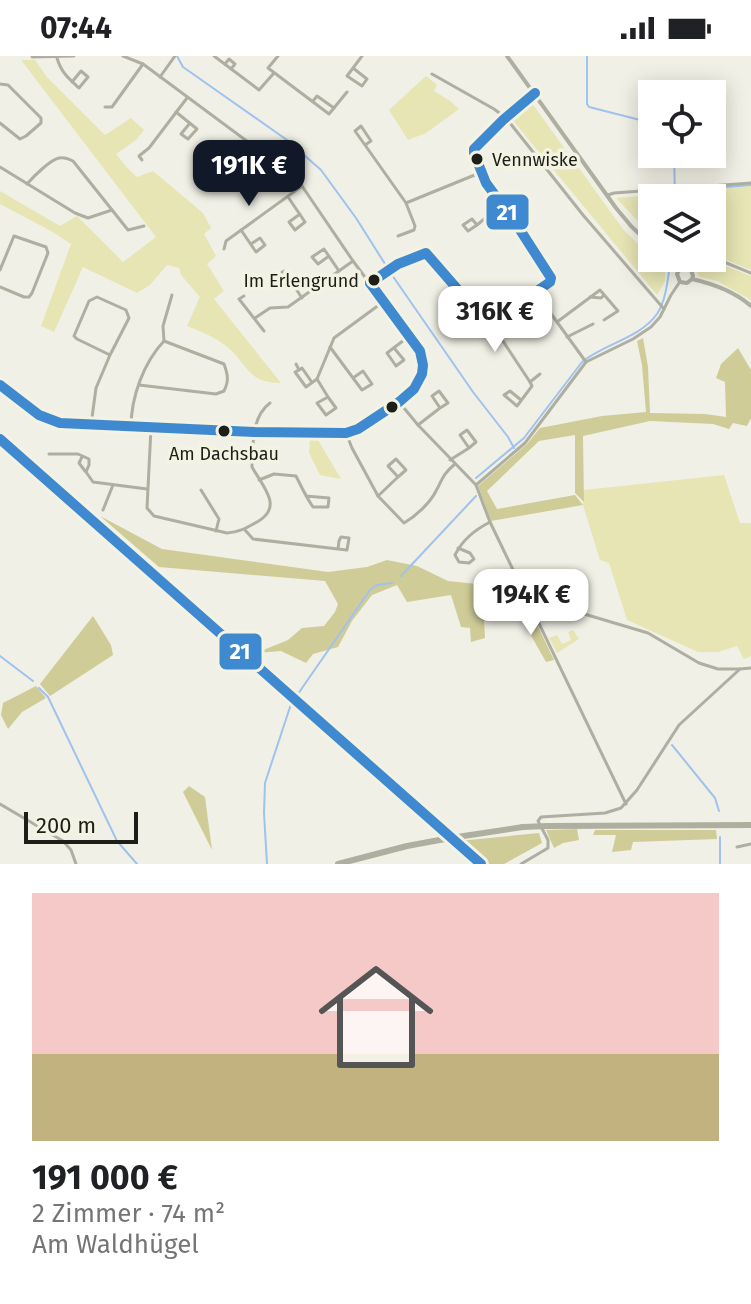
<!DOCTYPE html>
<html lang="de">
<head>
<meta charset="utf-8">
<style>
	:root { --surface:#fff; --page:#f2f2f2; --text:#202124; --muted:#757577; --accent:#111827 }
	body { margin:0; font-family:"Fira Sans",sans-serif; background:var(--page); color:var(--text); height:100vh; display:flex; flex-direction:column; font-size:30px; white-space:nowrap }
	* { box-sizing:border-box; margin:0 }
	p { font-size:26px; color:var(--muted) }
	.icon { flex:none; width:44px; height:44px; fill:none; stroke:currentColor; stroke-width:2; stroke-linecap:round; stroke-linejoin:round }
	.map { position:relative; height:808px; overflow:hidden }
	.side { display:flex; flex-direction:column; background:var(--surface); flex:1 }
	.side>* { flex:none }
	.fabs { position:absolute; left:638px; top:24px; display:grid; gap:16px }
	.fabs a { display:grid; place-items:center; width:88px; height:88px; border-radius:0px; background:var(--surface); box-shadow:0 4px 20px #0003; font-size:40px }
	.scale { position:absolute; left:24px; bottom:20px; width:114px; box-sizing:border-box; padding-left:8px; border:4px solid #1e1e19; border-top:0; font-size:22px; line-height:28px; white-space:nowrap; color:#1e1e19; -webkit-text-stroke:6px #f3f3e3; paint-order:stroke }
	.price { position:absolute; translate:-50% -68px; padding:0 18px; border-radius:16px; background:#fff; color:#222; font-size:26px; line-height:52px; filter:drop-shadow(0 2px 4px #0008) }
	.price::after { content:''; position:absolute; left:50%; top:48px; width:24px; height:18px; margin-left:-12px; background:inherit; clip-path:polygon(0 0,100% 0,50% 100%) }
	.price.active { background:var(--accent); color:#fff }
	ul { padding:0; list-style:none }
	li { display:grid; align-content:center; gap:16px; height:424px; padding:0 32px }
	li span { display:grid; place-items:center; height:248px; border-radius:0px; color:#555 }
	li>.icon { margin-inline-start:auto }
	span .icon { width:144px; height:144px; fill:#fffc; stroke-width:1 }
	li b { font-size:34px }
	.status { display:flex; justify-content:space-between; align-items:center; height:56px; padding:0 40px; background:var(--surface); direction:ltr }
	.status svg { height:22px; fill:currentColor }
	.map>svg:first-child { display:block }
	.green { fill:#e7e5b4 }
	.forest { fill:#cfcc97 }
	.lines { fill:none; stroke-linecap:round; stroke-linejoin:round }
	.stream { stroke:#9fc2ee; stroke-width:2 }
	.minor { stroke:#aeaea1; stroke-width:3 }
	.tertiary { stroke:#aeaea1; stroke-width:4 }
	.secondary { stroke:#b6b6aa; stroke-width:5 }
	.primary { stroke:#afafa0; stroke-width:6 }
	.primary-bridge { stroke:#afafa0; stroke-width:6 }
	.bus-1-casing { stroke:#f3f3e3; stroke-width:16 }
	.bus-1 { stroke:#3f89d0; stroke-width:10 }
	.bus-dot { fill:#1e1e19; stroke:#f3f3e3; stroke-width:3 }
	.labels { text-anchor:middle; stroke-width:7; stroke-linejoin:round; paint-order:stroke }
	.bus-label { font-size:18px; fill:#1e1e19; stroke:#f3f3e3; text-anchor:start }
	.line-badge { stroke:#f3f3e3; stroke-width:3 }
	.badge-label { font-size:22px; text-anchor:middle; font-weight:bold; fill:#fff }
</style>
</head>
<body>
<div class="status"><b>07:44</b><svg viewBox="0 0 49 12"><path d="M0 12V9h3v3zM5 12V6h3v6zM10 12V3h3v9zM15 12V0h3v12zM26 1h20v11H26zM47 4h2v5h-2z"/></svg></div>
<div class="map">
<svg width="751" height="808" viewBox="0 0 751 808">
	<rect width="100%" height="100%" fill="#f0f0e6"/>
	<g class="green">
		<path d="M21,4H35L47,21L105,79L131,62L144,74L136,84L116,98L128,113L137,121L153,115L203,157L211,172L204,178L216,200L207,208L224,235L214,243L281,327C246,327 248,307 226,290C215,281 200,275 187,270L200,241L181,219L179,212L167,209L150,229L137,237L83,211L54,276L41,270L71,188L51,175L0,148V135L60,170L77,160L123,206L156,181Z"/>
		<path d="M426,20L437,29L434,35L450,45L459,53L426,77L408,84L389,54Z"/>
		<path d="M531,46L623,173L665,215V225L657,239L510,61Z"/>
		<path d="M751,130V214L712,198V142H677V137Z"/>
		<path d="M673,137V142H652V180L616,142Z"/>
		<path d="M710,204L751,220V244L717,225L699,221L696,212L703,206Z"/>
		<path d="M310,383L318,384L341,423L320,419L309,397Z"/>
		<path d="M724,419L740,467H751V600L744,603L737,590L718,596H698L627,564L609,507L600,504L583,449L584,434Z"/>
		<path d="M573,574L579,583L557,597L549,582L557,579L562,588L571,584L568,576Z"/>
	</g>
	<g class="forest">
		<path d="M643,282L648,311L650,357L705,358L726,361L725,326L716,322L721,308L738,292L751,314V362L747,370L733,367L729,373L713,368L650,365L583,380L584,446L575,437V379L539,385L487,435L497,453L575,439L583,449L491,465L478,430L527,388L540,372L602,360L646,356L642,309L637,285Z"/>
		<path d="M100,460L162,493L328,516L367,511L387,504L417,510L448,525L496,530L511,514L554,604L546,606L512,546L508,542L498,546L483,544L485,582L471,586L470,572L461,571L451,539L407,546L397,529L372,539L352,565L338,591L313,598L306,607L281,595L256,597L288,584L302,572L324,570L335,556L338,548L325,525L159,511Z"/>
		<path d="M93,560L111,589L113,599L50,640L40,628Z"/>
		<path d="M36,630L46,642L22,656L8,673L1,659L3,647Z"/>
		<path d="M189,730L205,741L212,794L183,736Z"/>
		<path d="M577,773L579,784L563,787L554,792L546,774Z"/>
		<path d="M595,774H716L717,783L633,786L631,794L612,796L616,779H593Z"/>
		<path d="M539,777L542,787L504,808H486L459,785Z"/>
	</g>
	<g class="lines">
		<g class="stream">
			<path d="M177,0L183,11L287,84L321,114L356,162L392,219L473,336L508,381L514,392"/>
			<path d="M587,0V48L589,51L652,67"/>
			<path d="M674,98L675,142"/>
			<path d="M681,135L751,129"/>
			<path d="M476,422L524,382L582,306C604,288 640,282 657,258C667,243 668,219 671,202"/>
			<path d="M401,520L476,440"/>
			<path d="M0,600L33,625"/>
			<path d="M39,632L48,641L117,785L137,808"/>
			<path d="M672,689L715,742L719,755"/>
			<path d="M720,781V808"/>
			<path d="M267,808L264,757L265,727L291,648L370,534L377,529L392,527"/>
		</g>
		<g class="minor">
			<path d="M214,0L259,34L274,17"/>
			<path d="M278,0L268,12L329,58L347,36"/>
			<path d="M32,1L74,0"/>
			<path d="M57,2C61,16 68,22 79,32L88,21L81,15L72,26"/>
			<path d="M225,8L229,3L235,8L231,13"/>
			<path d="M353,12L367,23L362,30L347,20L362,0"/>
			<path d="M432,18L494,53L506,62L583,159L664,253"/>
			<path d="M160,21L175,0"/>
			<path d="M0,28L8,29L41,62V67L26,80L20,83L0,67"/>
			<path d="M313,45L317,40L334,52"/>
			<path d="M105,51H112L143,8"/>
			<path d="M176,56L197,73L188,83L181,78L190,67"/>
			<path d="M365,89L355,75L361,70L371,85L365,89L406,147L482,116"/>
			<path d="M228,95L222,91L213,102L219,107L228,95L243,106"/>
			<path d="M142,104L139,100L149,92L187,42"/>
			<path d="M0,111L75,157L88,162L112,154"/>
			<path d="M27,128C34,120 50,104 59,102C64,101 69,103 73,105L128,174L144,170"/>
			<path d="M205,131L229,120L255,90"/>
			<path d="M608,139L614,137L751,127"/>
			<path d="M288,141L305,166L295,174L289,166L300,158"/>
			<path d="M477,169L468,175L463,169L472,163L477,169L501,149"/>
			<path d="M241,174L256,196L265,189L260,182L251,188"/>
			<path d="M398,180L414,174L415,170L406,147"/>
			<path d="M224,193L226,185L302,130"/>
			<path d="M329,200L318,208L312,201L324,193L339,215"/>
			<path d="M712,201L751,217"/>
			<path d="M0,214L14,180L46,191L48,197L32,237L29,241H24L0,231"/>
			<path d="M691,214L703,202"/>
			<path d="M289,222L276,231L271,224L284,215L302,242"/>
			<path d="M370,227L398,208L426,197L486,266L491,267L530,326L532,330L517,350L504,339L510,335L521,344"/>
			<path d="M536,237L586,306"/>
			<path d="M244,240L239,243L264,275"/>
			<path d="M590,241L601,242L604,239"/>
			<path d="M255,262L270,252L288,251L353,205"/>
			<path d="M557,266L600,234L618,255L604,264"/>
			<path d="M458,267L475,253"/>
			<path d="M491,267L550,226L551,222L515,166L486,127L474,97V93L512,55L533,38"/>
			<path d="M567,281L593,268"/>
			<path d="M164,285L163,270L172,239"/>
			<path d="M330,291L353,322L363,315L372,328L362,334L353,322"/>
			<path d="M394,292L404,304L396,310L387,297L408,281"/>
			<path d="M296,308L299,314L295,316L306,331L317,323"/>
			<path d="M299,314L302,312L311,325"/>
			<path d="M530,326L540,318"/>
			<path d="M0,329L39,359L60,367L316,378C326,378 338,379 348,377C360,374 370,365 380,358C402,343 432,326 420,295L353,205L302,130L290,117L143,8L123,0"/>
			<path d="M139,329L216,338L224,335C229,325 228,319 224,308L164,285"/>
			<path d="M328,341L336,352L326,359L317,347L328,341L317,323L334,282L383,246"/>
			<path d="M399,346L418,369L476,429L490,466L626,748"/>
			<path d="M91,369L96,332L110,299L129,262L126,254L97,241L89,245L74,280L77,283L110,299"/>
			<path d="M418,369L440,352L432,340L439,335L448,347L440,352"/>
			<path d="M131,371C131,341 144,306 164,285"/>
			<path d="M151,372L147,452L154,460L227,477C240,476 246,472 257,466C284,451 263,431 252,411V408C253,387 252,360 270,347"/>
			<path d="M346,377L352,392L378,440L404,467C416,460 430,447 436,435C443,422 443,418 455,408"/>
			<path d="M49,398H78L89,403V409L86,416L93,426L147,433"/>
			<path d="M82,401L79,407L85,415"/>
			<path d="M450,404L469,392L460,379L467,374L476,386L469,392"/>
			<path d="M259,424L274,418L296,420C301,430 306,441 313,451H328L329,442L306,440"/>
			<path d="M476,429L525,387L586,306L633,283L651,271L660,261L671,239L679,227"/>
			<path d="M201,434L219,463L216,475"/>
			<path d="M378,440L398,421L388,410L396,403L406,414L398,421"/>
			<path d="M103,454L113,429"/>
			<path d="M245,474L253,483L338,493L347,494L349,482L341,481L339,485L338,493"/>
			<path d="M458,492L470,497L474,503L469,507L459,506L455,499C463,483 475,474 490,466"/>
			<path d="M527,541L648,577L699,607L718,613H740"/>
			<path d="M0,748L63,785L71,794L76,808"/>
			<path d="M737,791L751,788"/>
			<path d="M521,808L548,792V784L538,765L541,761L605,757L621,752L637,734L679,669L740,613L751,612"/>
		</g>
		<g class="tertiary">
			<path d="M507,0L616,152L631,170L652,190"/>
			<path d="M666,202L679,214"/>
			<path d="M692,223L693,220L691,214L685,212L679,214L677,218L680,226L687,227L692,223C714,228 734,235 751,250"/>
		</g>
		<path class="secondary" d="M0,383L481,808"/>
		<g class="primary">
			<path d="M548,770L751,769"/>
			<path d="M457,781L523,771"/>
			<path d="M338,808L407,790L434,785"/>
		</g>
		<g class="primary-bridge">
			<path d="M523,771L548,770"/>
			<path d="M434,785L457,781"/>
		</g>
		<g class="bus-1-casing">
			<g id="bus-1">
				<path d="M370,227L398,208L426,197L486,266L491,267"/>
				<path d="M491,267L550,226L551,222L515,166L486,127L474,97V93L503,64L535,37"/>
				<path d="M0,329L39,359L60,367L254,376L346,377L358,373L399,346L414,333L422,318L423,309L420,295L370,227"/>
				<path d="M0,383L481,808"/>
			</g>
		</g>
		<use href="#bus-1" class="bus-1"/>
	</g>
	<g class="bus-dot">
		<circle cx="477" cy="103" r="7"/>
		<circle cx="374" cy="224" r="7"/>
		<circle cx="392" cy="351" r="7"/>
		<circle cx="224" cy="375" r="7"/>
	</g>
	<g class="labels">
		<g class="bus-label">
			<text x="492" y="110">Vennwiske</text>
			<text x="359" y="231" text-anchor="end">Im Erlengrund</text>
			<text x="224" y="404" text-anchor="middle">Am Dachsbau</text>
		</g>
	</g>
	<g class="line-badge">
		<rect x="485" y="137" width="45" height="38" rx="8" fill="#3f89d0"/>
		<rect x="218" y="576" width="45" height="39" rx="8" fill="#3f89d0"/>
	</g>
	<g class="badge-label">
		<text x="507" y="164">21</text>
		<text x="240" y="603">21</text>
	</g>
</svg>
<div class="fabs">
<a><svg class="icon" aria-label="locate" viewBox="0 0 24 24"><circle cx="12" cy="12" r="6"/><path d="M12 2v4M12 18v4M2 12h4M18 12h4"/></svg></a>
<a><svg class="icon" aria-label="layers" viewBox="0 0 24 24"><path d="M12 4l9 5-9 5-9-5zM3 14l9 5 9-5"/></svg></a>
</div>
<div class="scale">200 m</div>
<b class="price active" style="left:249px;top:152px">191K €</b>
<b class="price" style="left:495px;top:298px">316K €</b>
<b class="price" style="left:531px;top:581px">194K €</b>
</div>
<section class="side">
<ul>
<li><span style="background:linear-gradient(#f6c9c9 65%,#c2b280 0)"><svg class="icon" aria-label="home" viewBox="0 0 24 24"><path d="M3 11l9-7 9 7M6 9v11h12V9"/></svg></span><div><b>191 000 €</b><p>2 Zimmer · 74 m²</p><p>Am Waldhügel</p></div></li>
</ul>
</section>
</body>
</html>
